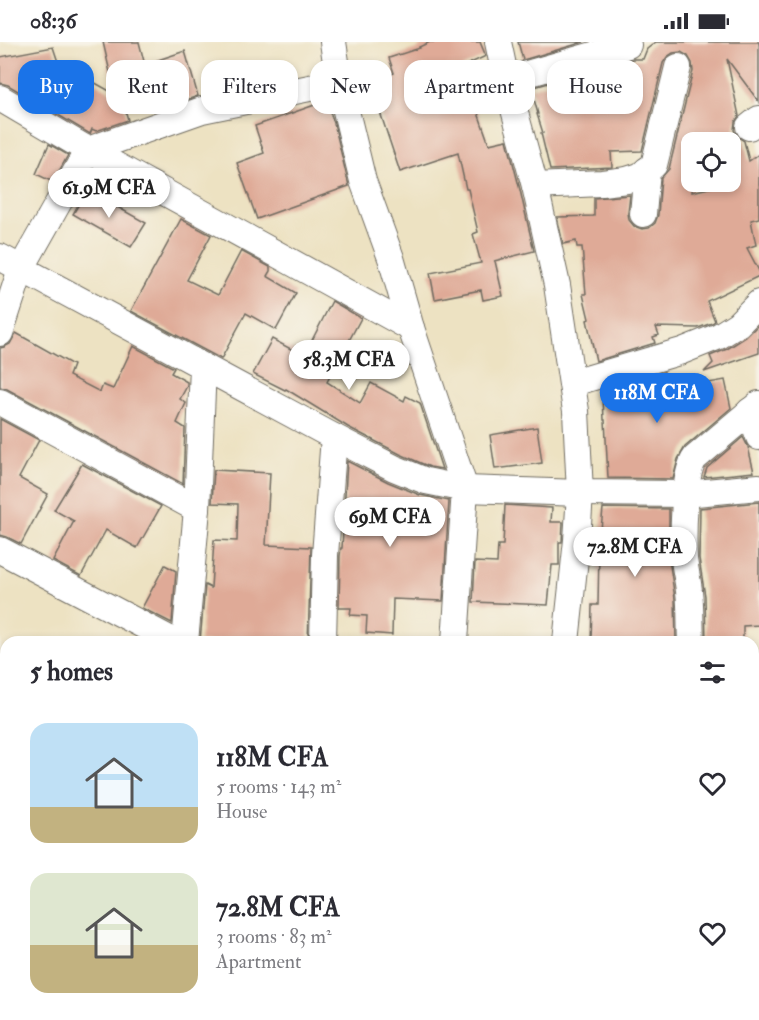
<!DOCTYPE html>
<html lang="en">
<head>
<meta charset="utf-8">
<style>
	:root { --surface:#fff; --page:#f2f2f3; --text:#2b2b33; --muted:#7c7c81; --accent:#1a73e8 }
	body { margin:0; font-family:"IM FELL Double Pica",serif; background:var(--page); color:var(--text); height:100vh; display:flex; flex-direction:column; font-size:22px; white-space:nowrap }
	* { box-sizing:border-box; margin:0 }
	p { font-size:20px; color:var(--muted) }
	.icon { flex:none; width:33px; height:33px; fill:none; stroke:currentColor; stroke-width:2; stroke-linecap:round; stroke-linejoin:round }
	.map { position:relative; flex:1; overflow:hidden }
	.drawer { position:absolute; left:0px; top:594px; width:759px; height:384px; display:flex; flex-direction:column; background:var(--surface); border-radius:18px 18px 0 0; box-shadow:0 3px 9px #0003 }
	.drawer>* { flex:none }
	.top-card { position:absolute; left:18px; top:18px; width:723px; height:54px; display:flex; gap:12px }
	.tools { position:absolute; left:681px; top:90px; display:grid; gap:12px }
	.tools a { display:grid; place-items:center; width:60px; height:60px; border-radius:12px; background:var(--surface); box-shadow:0 3px 9px #0003; font-size:30px }
	.price { position:absolute; translate:-50% -51px; padding:0 14px; border-radius:21px; background:#fff; color:#222; font-size:20px; line-height:39px; filter:drop-shadow(0 2px 3px #0008) }
	.price::after { content:''; position:absolute; left:50%; top:36px; width:18px; height:14px; margin-left:-9px; background:inherit; clip-path:polygon(0 0,100% 0,50% 100%) }
	.price.on { background:var(--accent); color:#fff }
	ul { padding:0; list-style:none }
	li { display:flex; align-items:center; gap:18px; height:150px; padding:0 30px }
	li span { display:grid; place-items:center; flex:none; width:168px; height:120px; border-radius:18px; color:#555 }
	li>.icon { margin-inline-start:auto }
	span .icon { width:72px; height:72px; fill:#fffc; stroke-width:1 }
	li b { font-size:26px }
	h2 { display:flex; justify-content:space-between; align-items:center; height:72px; padding:0 30px; font-size:26px }
	.tag { padding:0 21px; border-radius:18px; background:var(--surface); box-shadow:0 3px 9px #0003; font-size:21px; line-height:54px }
	.tag.on { background:var(--accent); color:#fff }
	.status { display:flex; justify-content:space-between; align-items:center; height:42px; padding:0 30px; background:var(--surface); direction:ltr }
	.status svg { height:16px; fill:currentColor }
	.map>svg:first-child { display:block }
	.building { fill:#dfaa97; fill-rule:evenodd }
	.lines { fill:none; stroke-linecap:round; stroke-linejoin:round }
	.street-casing { stroke:#6f6b60; stroke-width:28 }
	.path { stroke:#6f6b60; stroke-width:4; stroke-dasharray:1.5 4.5; stroke-linecap:butt }
	.street { stroke:#fff; stroke-width:26 }
</style>
</head>
<body>
<div class="status"><b>08:36</b><svg viewBox="0 0 49 12"><path d="M0 12V9h3v3zM5 12V6h3v6zM10 12V3h3v9zM15 12V0h3v12zM26 1h20v11H26zM47 4h2v5h-2z"/></svg></div>
<div class="map">
<svg width="759" height="978" viewBox="0 0 759 978">
	<rect width="100%" height="100%" fill="#f7f3e8"/>
	<filter id="ink" filterUnits="userSpaceOnUse"><feTurbulence type="fractalNoise" baseFrequency=".0167" numOctaves="2"/><feDisplacementMap in="SourceGraphic" scale="12" xChannelSelector="R" yChannelSelector="G"/><feConvolveMatrix kernelMatrix="1 2 1 2 8 2 1 2 1" color-interpolation-filters="sRGB"/></filter>
	<filter id="wash" filterUnits="userSpaceOnUse"><feTurbulence type="fractalNoise" baseFrequency=".008" numOctaves="4" result="noise"/><feDisplacementMap in="SourceGraphic" scale="24" xChannelSelector="R" yChannelSelector="G"/><feGaussianBlur stdDeviation="1.35" result="paint"/><feColorMatrix in="noise" values="0 0 0 0 0 0 0 0 0 0 0 0 0 0 0 0 0 1.4 0 .05"/><feComposite in="paint" operator="in"/></filter>
	<g filter="url(#wash)">
		<rect width="100%" height="100%" fill="#ede2c2"/>
		<g id="blocks">
			<g class="building">
				<path d="M103,0H139L147,31L112,39Z"/>
				<path d="M430,0H480L485,12L486,14L462,25L489,102L507,98L520,148L534,209L494,219H495L503,254L483,258L481,248L435,257L430,231L481,221L473,192L478,190L468,147H466L458,111L400,130L370,40L394,31L389,16L420,6L419,5Z"/>
				<path d="M518,0H584L523,18Z"/>
				<path d="M656,0H759V60L727,17L739,74L735,80L734,88L738,95L744,99L749,119L759,112V176L751,178L756,203L747,206L759,229V234L707,259L715,279L712,281L698,286L656,285L659,293L653,295L655,301L596,319L587,278L589,277L583,252H586L582,205H577L576,199L563,202L557,175L594,174V156L630,153L628,171L629,178L634,184L642,187L649,186L655,181L658,173L661,136L669,127L693,29L692,21L688,14L681,10L673,11L667,15L663,21L642,109L611,110L612,125L550,128L541,91H543L537,72H538L531,46L633,17H643L647,7ZM692,100H730V141L692,150Z"/>
				<path d="M53,5L58,20L122,56L128,78L96,89L92,87L90,92L8,43L0,41V15Z"/>
				<path d="M185,9L198,54L169,64L163,40L161,41L155,19Z"/>
				<path d="M326,59L334,81L349,144L257,177L237,121L264,111L255,84Z"/>
				<path d="M49,102L68,113L53,140L36,132Z"/>
				<path d="M87,148L146,181L131,205L73,172Z"/>
				<path d="M181,177L211,193L187,238L218,253L241,209L270,225V229L267,234L296,251L276,288L246,271L221,317L131,269Z"/>
				<path d="M332,259L361,276L327,340L360,361L371,341L404,359L406,354L420,361L442,427L430,425L400,412L348,385L286,347L285,348L253,332L272,297L304,314Z"/>
				<path d="M759,282V311L704,330L713,321L710,314L727,307L746,295Z"/>
				<path d="M16,291L73,323L69,334L100,350L103,343L113,347L133,304L174,326L171,331L187,340V344L180,357L186,361L177,381L185,386L183,442L7,347L0,345V306L4,305L10,302Z"/>
				<path d="M664,330L670,348L725,338L731,366L685,405L678,417L673,437L608,436L605,378H604L603,355H602L601,348Z"/>
				<path d="M0,377L39,398L19,436L48,452L21,502L7,495L0,493Z"/>
				<path d="M537,385L542,421L495,427L490,393Z"/>
				<path d="M743,395L748,405L754,430L704,435L707,426Z"/>
				<path d="M347,419L388,440L420,453L449,459L443,559L393,557L392,593L366,591L367,574L350,573L351,566H339L340,514L341,506H342Z"/>
				<path d="M82,422L161,464L137,506L106,488L81,534L53,519L74,479L54,468Z"/>
				<path d="M214,428L270,431L266,503L311,505L308,600H200L205,543L211,546L214,498L237,499L238,462L212,461Z"/>
				<path d="M759,460V583L743,584V600H706L705,554L699,516L700,466Z"/>
				<path d="M505,463L552,466L551,480H563L562,500H559V523H552L548,563L473,560L475,520L497,521L498,503H503Z"/>
				<path d="M603,466L669,467V517L675,557L676,600H591L592,563H598L599,509Z"/>
				<path d="M165,523L176,529L172,581L142,566Z"/>
			</g>
		</g>
	</g>
	<g filter="url(#ink)">
		<use href="#blocks" fill-opacity="0" stroke="#6f6b60" stroke-width="1.5"/>
		<g class="lines">
			<g class="street-casing">
				<g id="street">
					<path d="M333,0L339,40L363,139L391,216L411,286L465,447L455,600"/>
					<path d="M498,0L506,38L535,144L557,243L576,369L580,451L577,498L566,600"/>
					<path d="M506,38L628,3"/>
					<path d="M0,56L88,108L411,286"/>
					<path d="M749,85L759,77"/>
					<path d="M535,144L602,141L627,138L640,134L654,123L678,25"/>
					<path d="M643,172L647,128"/>
					<path d="M0,215L334,395L394,426L426,439L465,447L580,451L685,452L759,445"/>
					<path d="M0,291L21,227L88,108L202,68L339,40"/>
					<path d="M573,341L682,309L702,301L719,294L738,282L759,261"/>
					<path d="M0,360L197,467"/>
					<path d="M750,369L759,395"/>
					<path d="M0,508L175,600"/>
					<path d="M185,600L197,467L203,325"/>
					<path d="M323,600L325,513L334,395"/>
					<path d="M691,600C690,583 691,566 689,549C688,538 685,527 684,517C683,496 683,431 695,416L759,362"/>
					<path d="M753,684L759,683"/>
					<path d="M0,712L6,711"/>
					<path d="M0,842L6,841"/>
					<path d="M116,972V978"/>
					<path d="M673,972L735,977H759"/>
					<path d="M0,976L30,972"/>
					<path d="M388,978L389,972"/>
					<path d="M517,978L518,972"/>
					<path d="M638,978L639,972"/>
				</g>
			</g>
			<path class="path" d="M753,760H759"/>
			<use href="#street" class="street"/>
		</g>
	</g>
</svg>
<div class="tools">
<a><svg class="icon" aria-label="locate" viewBox="0 0 24 24"><circle cx="12" cy="12" r="6"/><path d="M12 2v4M12 18v4M2 12h4M18 12h4"/></svg></a>
</div>
<b class="price" style="left:109px;top:177px">61.9M CFA</b>
<b class="price" style="left:349px;top:349px">58.3M CFA</b>
<b class="price on" style="left:657px;top:382px">118M CFA</b>
<b class="price" style="left:390px;top:506px">69M CFA</b>
<b class="price" style="left:635px;top:536px">72.8M CFA</b>
<div class="top-card">
<a class="tag on">Buy</a>
<a class="tag">Rent</a>
<a class="tag">Filters</a>
<a class="tag">New</a>
<a class="tag">Apartment</a>
<a class="tag">House</a>
</div>
<section class="drawer">
<h2>5 homes<svg class="icon" aria-label="filters" viewBox="0 0 24 24"><path d="M4 7h16M4 17h16"/><circle cx="9" cy="7" r="2"/><circle cx="15" cy="17" r="2"/></svg></h2>
<ul>
<li><span style="background:linear-gradient(#bfe0f5 70%,#c2b280 0)"><svg class="icon" aria-label="home" viewBox="0 0 24 24"><path d="M3 11l9-7 9 7M6 9v11h12V9"/></svg></span><div><b>118M CFA</b><p>5 rooms · 143 m²</p><p>House</p></div><svg class="icon" aria-label="heart" viewBox="0 0 24 24"><path d="M12 20l-8-8c-3-5 5-10 8-4 3-6 11-1 8 4z"/></svg></li>
<li><span style="background:linear-gradient(#dfe7d0 60%,#c2b280 0)"><svg class="icon" aria-label="home" viewBox="0 0 24 24"><path d="M3 11l9-7 9 7M6 9v11h12V9"/></svg></span><div><b>72.8M CFA</b><p>3 rooms · 83 m²</p><p>Apartment</p></div><svg class="icon" aria-label="heart" viewBox="0 0 24 24"><path d="M12 20l-8-8c-3-5 5-10 8-4 3-6 11-1 8 4z"/></svg></li>
</ul>
</section>
</div>
</body>
</html>
